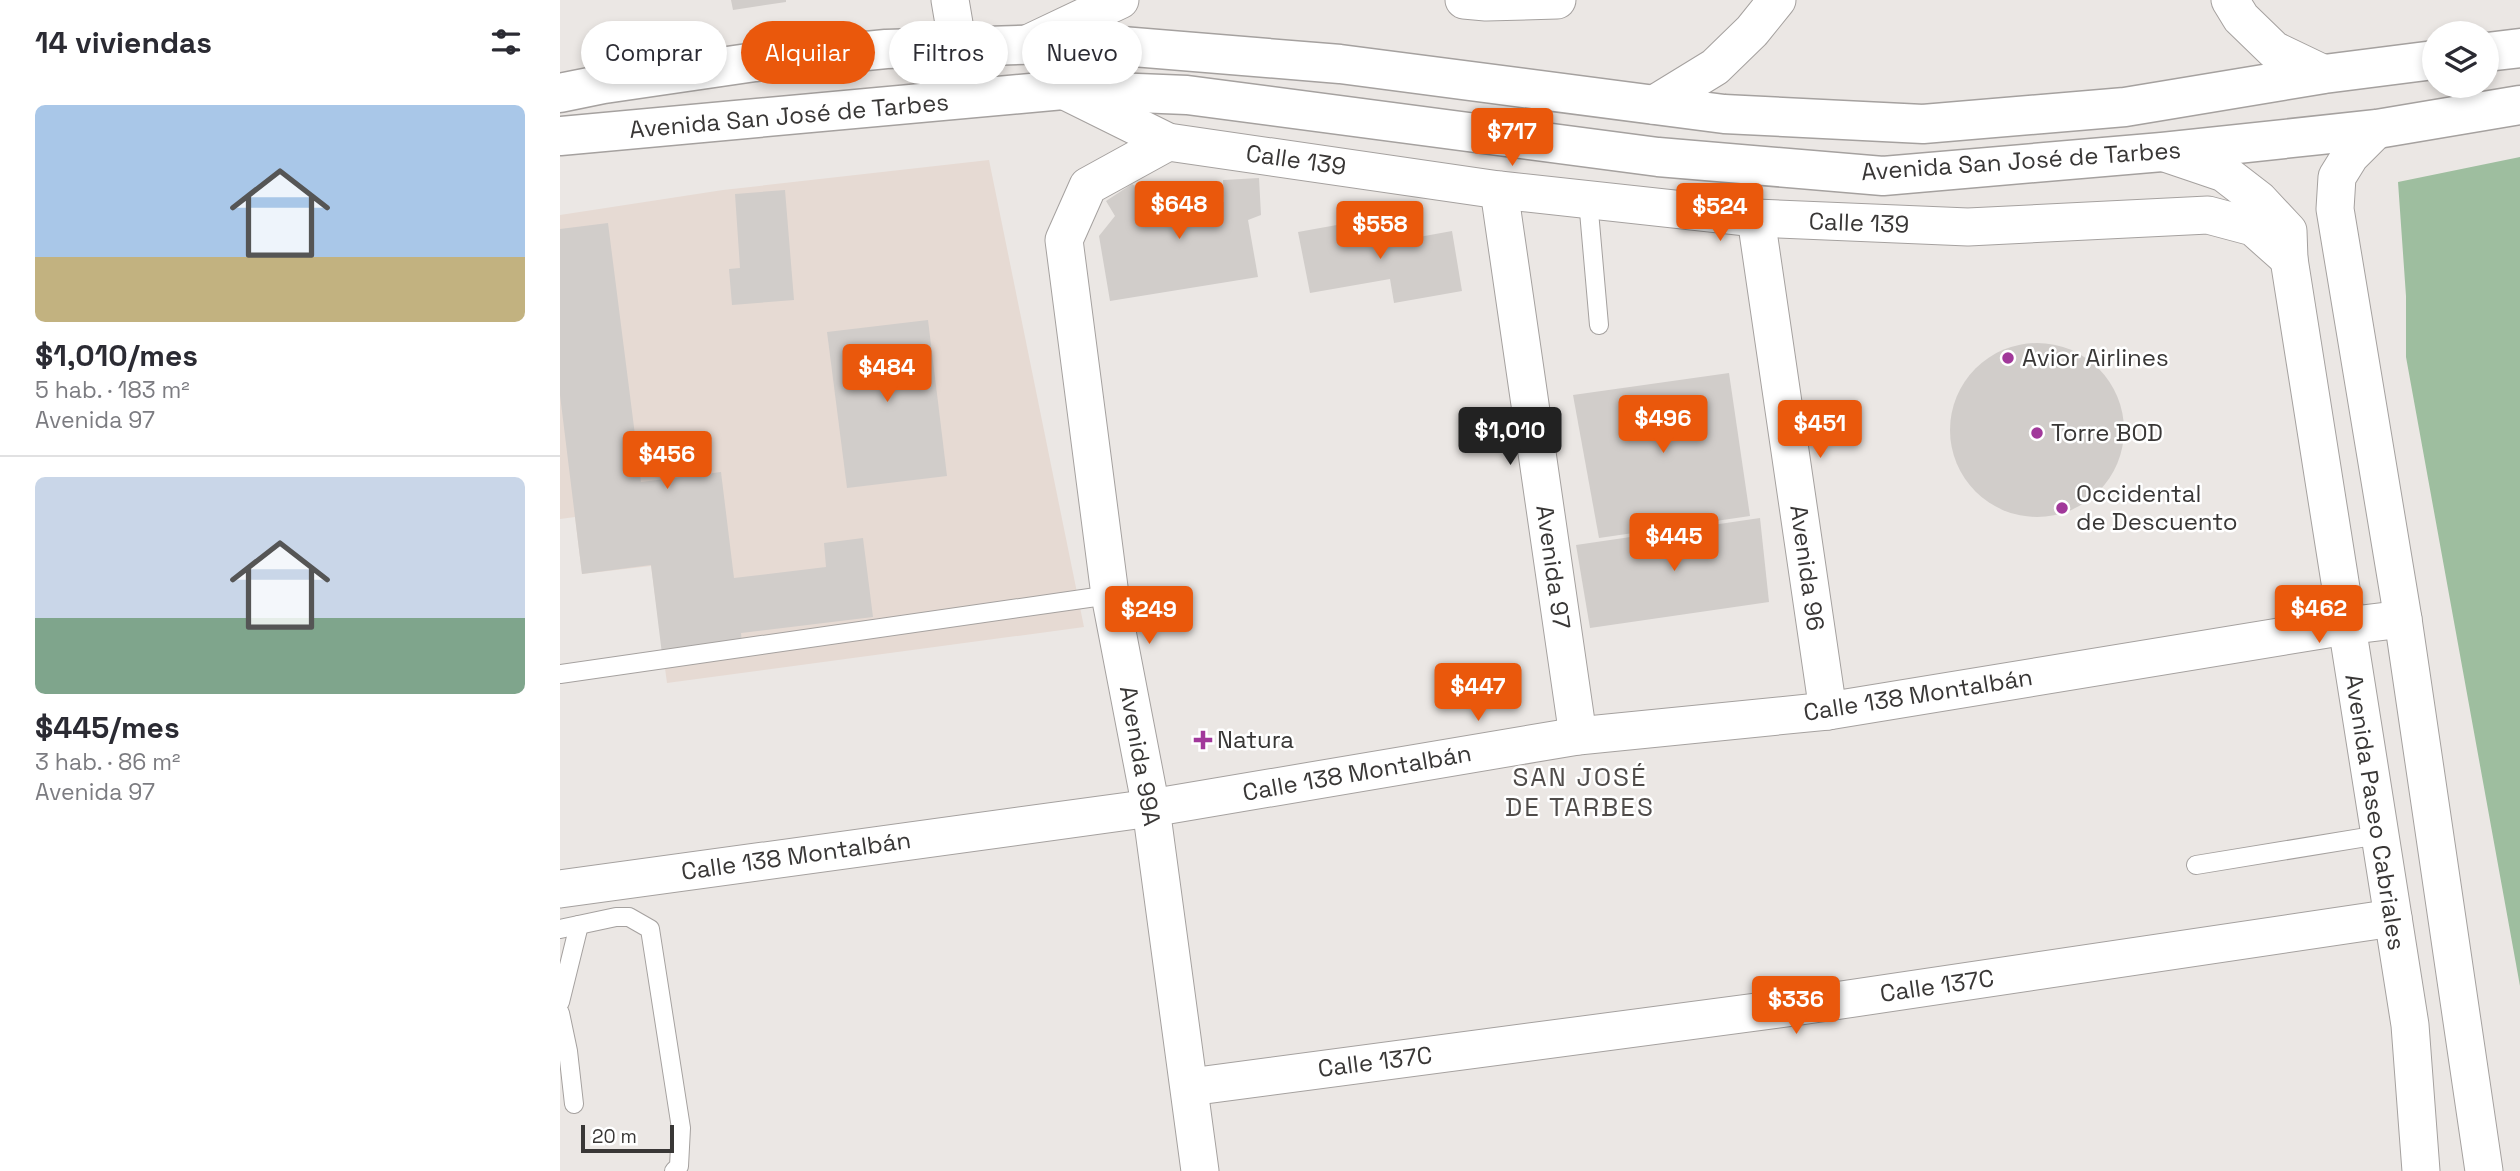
<!DOCTYPE html>
<html lang="es">
<head>
<meta charset="utf-8">
<style>
	:root { --surface:#fff; --page:#f7f7f7; --text:#2b2b33; --muted:#7c7c81; --line:#e1e1e2; --accent:#ea580c }
	body { margin:0; font-family:"Space Grotesk",sans-serif; background:var(--page); color:var(--text); height:100vh; display:flex; flex-direction:column; font-size:26px; white-space:nowrap }
	* { box-sizing:border-box; margin:0 }
	p { font-size:23px; color:var(--muted) }
	.icon { flex:none; width:38px; height:38px; fill:none; stroke:currentColor; stroke-width:2; stroke-linecap:round; stroke-linejoin:round }
	.map { position:relative; flex:1; overflow:hidden }
	.drawer { display:flex; flex-direction:column; background:var(--surface); width:560px }
	.drawer>* { flex:none }
	.top-card { position:absolute; left:21px; top:21px; width:665px; height:63px; display:flex; gap:14px }
	.fabs { position:absolute; left:1862px; top:21px; display:grid; gap:14px }
	.fabs a { display:grid; place-items:center; width:77px; height:77px; border-radius:50%; background:var(--surface); box-shadow:0 4px 10px #0003; font-size:35px }
	.scale { position:absolute; left:21px; bottom:18px; width:93px; box-sizing:border-box; padding-left:7px; border:4px solid #393736; border-top:0; font-size:19px; line-height:24px; white-space:nowrap; color:#393736; -webkit-text-stroke:5px #fff; paint-order:stroke }
	.price { position:absolute; translate:-50% -60px; padding:0 16px; border-radius:7px; background:var(--accent); color:#fff; font-size:23px; line-height:46px; filter:drop-shadow(0 2px 4px #0008) }
	.price::after { content:''; position:absolute; left:50%; top:42px; width:21px; height:16px; margin-left:-10px; background:inherit; clip-path:polygon(0 0,100% 0,50% 100%) }
	.price.current { background:#222; color:#fff }
	ul { padding:0; list-style:none }
	li { display:grid; align-content:center; gap:14px; height:371px; padding:0 35px }
	li+li { border-top:2px solid var(--line) }
	li span { display:grid; place-items:center; height:217px; border-radius:10px; color:#555 }
	li>.icon { margin-inline-start:auto }
	span .icon { width:126px; height:126px; fill:#fffc; stroke-width:1 }
	li b { font-size:30px }
	h2 { display:flex; justify-content:space-between; align-items:center; height:84px; padding:0 35px; font-size:30px }
	.pill { padding:0 24px; border-radius:32px; background:var(--surface); box-shadow:0 4px 10px #0003; font-size:24px; line-height:63px }
	.pill.current { background:var(--accent); color:#fff }
	main { display:flex; flex:1; min-height:0 }
	.map>svg:first-child { display:block }
	.built { fill:#e6dad3 }
	.green { fill:#9ebe9f }
	.building { fill:#d1cdca }
	.lines { fill:none; stroke-linecap:round; stroke-linejoin:round }
	.lane-casing { stroke:#a5a19f; stroke-width:20 }
	.street-casing { stroke:#a5a19f; stroke-width:39 }
	.secondary-casing { stroke:#a5a19f; stroke-width:41 }
	.lane { stroke:#fff; stroke-width:18 }
	.street { stroke:#fff; stroke-width:37 }
	.secondary { stroke:#fff; stroke-width:38 }
	.poi-dot { fill:#a1389a; stroke:#fff; stroke-width:2.5 }
	.labels { text-anchor:middle; stroke-width:5; stroke-linejoin:round; paint-order:stroke }
	.street-label { font-size:24px; fill:#393736; stroke:#fff }
	.poi-label { font-size:24px; fill:#393736; stroke:#fff; text-anchor:start }
	.neighbourhood-label { font-size:26px; letter-spacing:2px; fill:#504c4a; stroke:#fff }
</style>
</head>
<body>
<main>
<section class="drawer">
<h2>14 viviendas<svg class="icon" aria-label="filters" viewBox="0 0 24 24"><path d="M4 7h16M4 17h16"/><circle cx="9" cy="7" r="2"/><circle cx="15" cy="17" r="2"/></svg></h2>
<ul>
<li><span style="background:linear-gradient(#a9c7e8 70%,#c2b280 0)"><svg class="icon" aria-label="home" viewBox="0 0 24 24"><path d="M3 11l9-7 9 7M6 9v11h12V9"/></svg></span><div><b>$1,010/mes</b><p>5 hab. · 183 m²</p><p>Avenida 97</p></div></li>
<li><span style="background:linear-gradient(#c9d6e8 65%,#7fa58c 0)"><svg class="icon" aria-label="home" viewBox="0 0 24 24"><path d="M3 11l9-7 9 7M6 9v11h12V9"/></svg></span><div><b>$445/mes</b><p>3 hab. · 86 m²</p><p>Avenida 97</p></div></li>
</ul>
</section>
<div class="map">
<svg width="1960" height="1171" viewBox="0 0 1960 1171">
	<rect width="100%" height="100%" fill="#ebe7e4"/>
	<path class="built" d="M429,160L524,627L107,683L91,566L22,574L15,517L0,519V215L163,190Z"/>
	<path class="green" d="M1960,157V986L1846,357V296L1838,182Z"/>
	<g class="building">
		<path d="M171,0H226V2L173,10Z"/>
		<path d="M699,178L701,215L688,220L698,277L550,301L539,236L555,216L546,201L572,184L606,204L664,202L663,180Z"/>
		<path d="M225,190L234,300L172,305L169,269L180,268L175,194Z"/>
		<path d="M810,219L815,245L892,231L902,291L834,303L830,279L750,293L738,232Z"/>
		<path d="M48,223L81,482L161,472L174,578L266,567L264,543L303,538L313,617L181,633L182,644L102,654L91,565L22,574L0,395V229Z"/>
		<path d="M368,320L387,476L287,488L267,332Z"/>
		<circle cx="1477" cy="430" r="87"/>
		<path d="M1169,373L1190,516L1039,538L1013,395Z"/>
		<path d="M1200,518L1209,602L1030,628L1016,545Z"/>
	</g>
	<g class="lines">
		<g class="lane-casing">
			<g id="lane">
				<path d="M1028,200L1039,325"/>
				<path d="M0,674L550,595"/>
				<path d="M1636,865L1819,835"/>
				<path d="M0,929L56,917H69L90,929L121,1128L119,1166L114,1171"/>
				<path d="M0,1002L19,925"/>
				<path d="M0,1013L8,1051L14,1104"/>
			</g>
		</g>
		<g class="street-casing">
			<g id="street">
				<path d="M390,0L398,47"/>
				<path d="M904,0L926,2L997,0"/>
				<path d="M1670,0L1681,18L1714,50L1764,74"/>
				<path d="M465,45L560,0"/>
				<path d="M503,90L608,142L939,190L1196,218L1408,227L1648,215L1693,227L1729,259"/>
				<path d="M1093,105L1155,67L1192,31L1217,0"/>
				<path d="M1817,129L1790,156L1777,177L1775,209L1843,619L1924,1171"/>
				<path d="M608,142L528,186L504,240L550,595L591,808L640,1171"/>
				<path d="M1602,152L1664,173L1699,200L1728,231L1729,259L1850,1025L1861,1171"/>
				<path d="M939,190L1018,736"/>
				<path d="M1196,218L1268,711"/>
				<path d="M0,889L591,808L1018,736L1268,711L1786,626L1843,619"/>
				<path d="M630,1087L1234,1007L1833,918"/>
			</g>
		</g>
		<g class="secondary-casing">
			<g id="secondary">
				<path d="M1927,52L1960,48"/>
				<path d="M0,93L44,84L195,62L326,49L525,43L780,64L1164,114L1363,124L1565,107L1764,74L1874,60"/>
				<path d="M0,136L503,90L627,95L1098,157L1323,176L1602,152L1817,129L1960,105"/>
			</g>
		</g>
		<use href="#lane" class="lane"/>
		<use href="#street" class="street"/>
		<use href="#secondary" class="secondary"/>
	</g>
	<g class="poi-dot">
		<circle cx="1448" cy="358" r="7"/>
		<circle cx="1477" cy="433" r="7"/>
		<circle cx="1502" cy="508" r="7"/>
		<path d="M639.5 729.5h7v7h7v7h-7v7h-7v-7h-7v-7h7z"/>
	</g>
	<g class="labels">
		<g class="street-label">
			<text transform="translate(229 116) rotate(-5)" y="8">Avenida San José de Tarbes</text>
			<text transform="translate(736 160) rotate(8)" y="8">Calle 139</text>
			<text transform="translate(1461 161) rotate(-4)" y="8">Avenida San José de Tarbes</text>
			<text transform="translate(1299 223) rotate(2)" y="8">Calle 139</text>
			<text transform="translate(993 567) rotate(82)" y="8">Avenida 97</text>
			<text transform="translate(1247 568) rotate(82)" y="8">Avenida 96</text>
			<text transform="translate(1358 695) rotate(-9)" y="8">Calle 138 Montalbán</text>
			<text transform="translate(580 756) rotate(80)" y="8">Avenida 99A</text>
			<text transform="translate(797 773) rotate(-10)" y="8">Calle 138 Montalbán</text>
			<text transform="translate(1815 812) rotate(81)" y="8">Avenida Paseo Cabriales</text>
			<text transform="translate(236 856) rotate(-8)" y="8">Calle 138 Montalbán</text>
			<text transform="translate(1377 986) rotate(-8)" y="8">Calle 137C</text>
			<text transform="translate(815 1062) rotate(-7)" y="8">Calle 137C</text>
		</g>
		<g class="poi-label">
			<text x="1462" y="366">Avior Airlines</text>
			<text x="1491" y="441">Torre BOD</text>
			<text x="1516" y="502">Occidental<tspan x="1516" dy="28">de Descuento</tspan></text>
			<text x="657" y="748">Natura</text>
		</g>
		<g class="neighbourhood-label">
			<text x="1020" y="786">SAN JOSÉ<tspan x="1020" dy="30">DE TARBES</tspan></text>
		</g>
	</g>
</svg>
<div class="fabs">
<a><svg class="icon" aria-label="layers" viewBox="0 0 24 24"><path d="M12 4l9 5-9 5-9-5zM3 14l9 5 9-5"/></svg></a>
</div>
<div class="scale">20 m</div>
<b class="price" style="left:952px;top:168px">$717</b>
<b class="price" style="left:619px;top:241px">$648</b>
<b class="price" style="left:1160px;top:243px">$524</b>
<b class="price" style="left:820px;top:261px">$558</b>
<b class="price" style="left:327px;top:404px">$484</b>
<b class="price" style="left:1103px;top:455px">$496</b>
<b class="price" style="left:1260px;top:460px">$451</b>
<b class="price current" style="left:950px;top:467px">$1,010</b>
<b class="price" style="left:107px;top:491px">$456</b>
<b class="price" style="left:1114px;top:573px">$445</b>
<b class="price" style="left:1759px;top:645px">$462</b>
<b class="price" style="left:589px;top:646px">$249</b>
<b class="price" style="left:918px;top:723px">$447</b>
<b class="price" style="left:1236px;top:1036px">$336</b>
<div class="top-card">
<a class="pill">Comprar</a>
<a class="pill current">Alquilar</a>
<a class="pill">Filtros</a>
<a class="pill">Nuevo</a>
</div>
</div>
</main>
</body>
</html>
